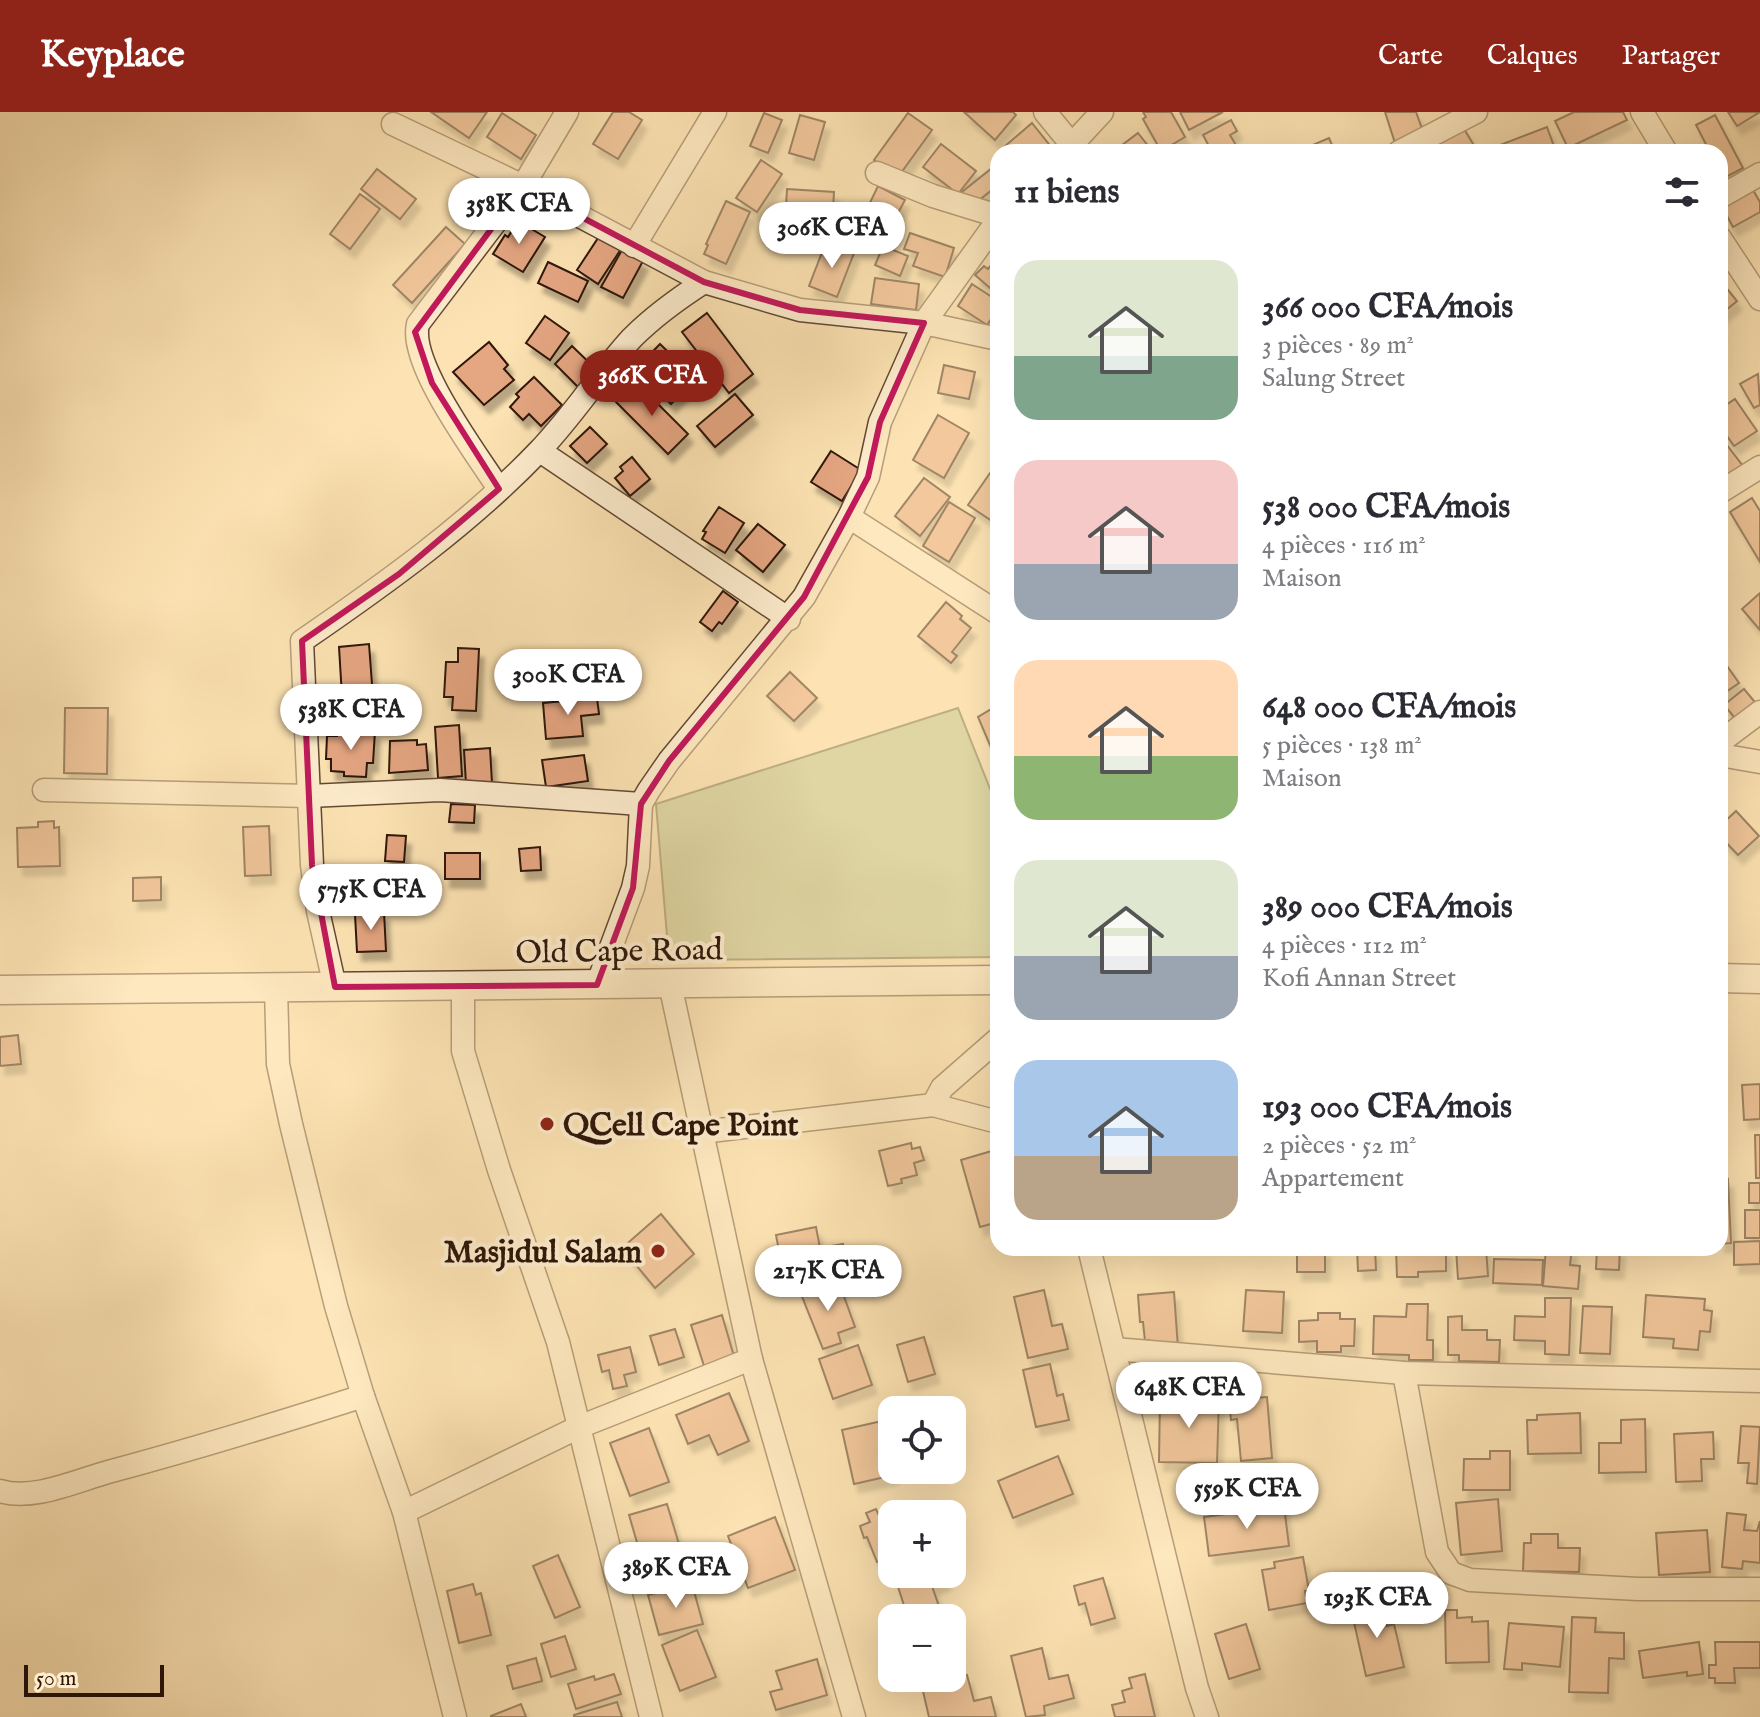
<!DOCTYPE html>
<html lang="fr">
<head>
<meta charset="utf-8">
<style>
	:root { --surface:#fff; --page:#f7f7f7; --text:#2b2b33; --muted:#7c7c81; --accent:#8f2418 }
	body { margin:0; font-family:"IM FELL English",serif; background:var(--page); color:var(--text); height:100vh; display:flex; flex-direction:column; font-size:30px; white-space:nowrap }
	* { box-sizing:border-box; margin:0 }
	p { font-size:26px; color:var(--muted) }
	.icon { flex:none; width:44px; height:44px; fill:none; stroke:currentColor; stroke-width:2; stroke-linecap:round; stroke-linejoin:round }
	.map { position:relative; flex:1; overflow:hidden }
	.drawer { position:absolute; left:990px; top:32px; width:738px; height:1112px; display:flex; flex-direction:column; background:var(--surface); border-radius:24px; box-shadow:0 8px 32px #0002 }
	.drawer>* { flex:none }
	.controls { position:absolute; left:878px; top:1284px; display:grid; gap:16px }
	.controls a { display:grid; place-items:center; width:88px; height:88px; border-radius:16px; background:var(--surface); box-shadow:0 8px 32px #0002; font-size:40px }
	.scale { position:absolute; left:24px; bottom:20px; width:140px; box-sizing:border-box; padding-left:8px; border:4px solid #2e1608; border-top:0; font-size:22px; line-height:28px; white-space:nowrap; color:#2e1608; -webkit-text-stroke:6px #feedce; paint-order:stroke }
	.price { position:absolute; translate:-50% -68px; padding:0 18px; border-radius:28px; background:#fff; color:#222; font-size:26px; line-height:52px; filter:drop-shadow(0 2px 4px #0008) }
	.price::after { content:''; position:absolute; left:50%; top:48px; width:24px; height:18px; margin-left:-12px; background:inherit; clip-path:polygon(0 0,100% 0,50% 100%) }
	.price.current { background:var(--accent); color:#fff }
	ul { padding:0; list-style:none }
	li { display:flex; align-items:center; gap:24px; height:200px; padding:0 24px }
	li span { display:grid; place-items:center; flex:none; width:224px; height:160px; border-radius:24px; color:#555 }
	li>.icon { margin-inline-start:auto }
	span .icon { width:96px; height:96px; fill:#fffc; stroke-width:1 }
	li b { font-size:34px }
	h2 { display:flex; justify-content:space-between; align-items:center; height:96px; padding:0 24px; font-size:34px }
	header { display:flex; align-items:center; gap:48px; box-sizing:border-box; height:112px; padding:0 40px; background:var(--accent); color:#fff }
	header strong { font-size:38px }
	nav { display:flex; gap:44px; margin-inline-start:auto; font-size:28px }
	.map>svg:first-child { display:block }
	.green { fill:#bac590; stroke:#746e4c; stroke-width:2 }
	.building { fill:#e5a682; stroke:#2e1608; stroke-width:2; filter:url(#shadow) }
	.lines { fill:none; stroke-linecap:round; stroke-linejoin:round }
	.minor-casing { stroke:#624933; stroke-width:25 }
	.tertiary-casing { stroke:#624933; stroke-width:31 }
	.minor { stroke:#feedce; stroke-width:22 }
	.tertiary { stroke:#feedce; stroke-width:28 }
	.marked { fill:none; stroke:#c2185b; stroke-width:6; stroke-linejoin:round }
	.poi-dot { fill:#8f2418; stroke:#feedce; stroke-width:3 }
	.labels { text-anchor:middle; stroke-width:8; stroke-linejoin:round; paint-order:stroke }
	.street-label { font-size:32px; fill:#2e1608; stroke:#feedce }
	.poi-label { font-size:32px; font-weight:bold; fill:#2e1608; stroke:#feedce; text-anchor:start }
</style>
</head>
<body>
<header>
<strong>Keyplace</strong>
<nav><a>Carte</a><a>Calques</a><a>Partager</a></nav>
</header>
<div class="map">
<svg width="1760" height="1605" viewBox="0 0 1760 1605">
	<defs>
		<filter id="shadow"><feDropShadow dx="5" dy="9" stdDeviation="2" flood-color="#0004"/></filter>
	</defs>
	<rect width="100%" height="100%" fill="#fde3b3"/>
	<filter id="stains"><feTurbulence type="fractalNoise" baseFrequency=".0025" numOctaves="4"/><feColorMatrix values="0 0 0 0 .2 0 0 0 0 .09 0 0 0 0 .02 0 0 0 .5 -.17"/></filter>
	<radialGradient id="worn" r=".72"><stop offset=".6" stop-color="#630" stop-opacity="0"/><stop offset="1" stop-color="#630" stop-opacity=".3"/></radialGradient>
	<path class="green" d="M958,596L998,697V845L669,848L656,692Z"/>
	<g class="building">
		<path d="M431,0H487L469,26Z"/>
		<path d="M613,0H629L642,8L618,47L593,32Z"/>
		<path d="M964,0H1013L1016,3L995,28Z"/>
		<path d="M1143,0H1171L1185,25L1161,39L1143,7L1146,5Z"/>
		<path d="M1180,0H1223L1189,18Z"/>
		<path d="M1385,0H1416L1425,25L1396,34Z"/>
		<path d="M1574,0H1623L1627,8L1568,36L1555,9Z"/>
		<path d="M1728,0H1760L1737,14Z"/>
		<path d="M502,1L536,23L521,47L487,25Z"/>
		<path d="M764,1L782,8L768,41L750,34Z"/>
		<path d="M908,1L932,18L898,65L874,48Z"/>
		<path d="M800,3L825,10L814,48L789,41Z"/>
		<path d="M1715,3L1743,56L1724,66L1720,59V40H1710L1696,13Z"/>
		<path d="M1231,8L1237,19L1230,23L1240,40H1212L1203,23Z"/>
		<path d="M1032,11L1052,36L1047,40H1008L1004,35Z"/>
		<path d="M1461,12L1478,40H1439L1433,29Z"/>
		<path d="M1547,15L1556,40H1503L1500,33Z"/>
		<path d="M1138,21L1153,40H1113Z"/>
		<path d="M1329,26L1335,40H1304L1303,37Z"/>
		<path d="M941,32L976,59L958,82L923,55Z"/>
		<path d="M761,48L782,62L757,100L736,86Z"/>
		<path d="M992,56L998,63V73L973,93L962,80Z"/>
		<path d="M377,57L416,87L400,107L361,77Z"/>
		<path d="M878,74L905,88L889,118L863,105Z"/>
		<path d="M787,77L834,80L832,115L785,112Z"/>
		<path d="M1753,78L1760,90V100L1733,115L1722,95Z"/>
		<path d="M360,82L380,97L350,137L330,122Z"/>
		<path d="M726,89L750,100L726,152L704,142L708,133L706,132Z"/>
		<path d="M518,109L545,125L523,160L493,142L505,123L508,125Z"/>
		<path d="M446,115L465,132L412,191L393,173Z"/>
		<path d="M602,120L623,134L598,172L577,158Z"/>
		<path d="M910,121L954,136L945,165L913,154L918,141L904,137Z"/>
		<path d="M826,130L854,141L837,185L809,174Z"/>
		<path d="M883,134L908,144L900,164L875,153Z"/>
		<path d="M622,138L643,149L623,186L601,175Z"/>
		<path d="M998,145V183L975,163L984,154L988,157Z"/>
		<path d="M548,150L588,169L578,190L538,171Z"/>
		<path d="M875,166L919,172L916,198L871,192Z"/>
		<path d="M972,172L998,189V197L987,213L958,194Z"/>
		<path d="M1724,173L1737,189L1720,203V176Z"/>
		<path d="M707,201L753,262L729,281L682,220Z"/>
		<path d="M545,204L569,221L550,248L526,231Z"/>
		<path d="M489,230L508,253L504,257L514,268L484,293L453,260Z"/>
		<path d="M660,232L695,266L671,292L635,258Z"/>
		<path d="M572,234L600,261L582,279L555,252Z"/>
		<path d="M944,253L975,260L969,287L938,281Z"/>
		<path d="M1758,262L1760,293L1754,296L1740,272Z"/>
		<path d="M534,265L562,293L541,314L529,302L523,308L510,295L519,285L516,282Z"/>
		<path d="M635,269L688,322L668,342L615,289Z"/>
		<path d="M735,282L753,303L715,335L697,314Z"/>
		<path d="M1735,287L1757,319L1734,334L1720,314V297Z"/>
		<path d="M938,303L969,321L944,366L913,348Z"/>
		<path d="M590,315L607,332L587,351L570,334Z"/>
		<path d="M1720,324L1746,358L1720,376Z"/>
		<path d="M831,339L861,358L842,389L811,370Z"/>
		<path d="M632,345L650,367L630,384L615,366L623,359L620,355Z"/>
		<path d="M990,361L998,366V400L992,409L968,393Z"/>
		<path d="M924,366L950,385L920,424L895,404Z"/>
		<path d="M1752,386L1760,399V450L1730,400Z"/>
		<path d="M949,390L975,406L949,450L923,434Z"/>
		<path d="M719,395L744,411L725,441L702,427L706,420L703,419Z"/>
		<path d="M758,412L785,433L763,460L736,438Z"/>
		<path d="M723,479L738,490L722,512L719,510L712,519L700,510Z"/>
		<path d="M1760,481V518L1742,497Z"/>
		<path d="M946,490L962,504L960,507L971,516L952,540L957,544L951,551L918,524Z"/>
		<path d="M369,532L374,599L343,601L339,535Z"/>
		<path d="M458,536L479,537L476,599L452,598L453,585H444L446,550H458Z"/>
		<path d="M1725,551L1739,571L1720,584V555Z"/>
		<path d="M790,560L817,586L794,609L767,584Z"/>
		<path d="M1744,577L1759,595L1739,611L1724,593Z"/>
		<path d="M597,586L599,602L581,604L583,624L546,627L543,591Z"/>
		<path d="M998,593V652L978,605Z"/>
		<path d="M65,596H108L107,662L64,661Z"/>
		<path d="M459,613L462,664L438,666L435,615Z"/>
		<path d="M337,618L375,619L373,651H367L366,665L344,664V660L331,659V647H326L327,624H337Z"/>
		<path d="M417,628V633L426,632L428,658L389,661L390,629Z"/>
		<path d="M490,636L492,671L466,672L464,638Z"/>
		<path d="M584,643L588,669L546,675L542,648Z"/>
		<path d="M451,692L475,693L474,711L449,710Z"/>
		<path d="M1736,699L1759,724L1738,743L1720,724V714Z"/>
		<path d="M54,709V716L59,715L60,754L18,755L17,716L38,715V710Z"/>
		<path d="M269,714L271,763L245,764L243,715Z"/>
		<path d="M387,723L406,724L404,750L385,749Z"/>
		<path d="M540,735L541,758L521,759L519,737Z"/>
		<rect x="445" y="741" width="35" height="26"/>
		<path d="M161,765V788L133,789V766Z"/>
		<path d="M384,800L386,839L357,840L355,802Z"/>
		<path d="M18,923L21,952L0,954V925Z"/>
		<path d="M1760,972V1007L1744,1008L1742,973Z"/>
		<path d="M1755,1023H1760V1066H1756Z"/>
		<path d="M911,1031L912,1037L920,1035L924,1048L914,1051L917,1063L901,1067L902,1071L888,1074L879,1039Z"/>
		<path d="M995,1038L998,1047V1110L980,1115L961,1048Z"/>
		<path d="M1728,1067L1731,1131L1720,1132V1068Z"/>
		<rect x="1749" y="1071" width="11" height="20"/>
		<rect x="1745" y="1098" width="15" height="28"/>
		<path d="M661,1102L694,1142L655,1176L622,1136Z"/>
		<path d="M816,1115L820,1136L843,1132L847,1154L803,1162L804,1167L785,1171L776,1123Z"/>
		<path d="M1760,1129V1152L1734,1153V1130Z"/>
		<rect x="1297" y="1136" width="28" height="24"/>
		<path d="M1357,1136H1375L1376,1158L1358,1159Z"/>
		<path d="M1396,1136H1446V1159L1418,1160V1165H1397Z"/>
		<path d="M1456,1136H1486L1488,1164L1458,1167Z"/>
		<path d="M1546,1136H1572L1570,1153L1580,1154L1578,1177L1543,1174Z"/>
		<path d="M1597,1136H1620L1619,1158L1596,1157Z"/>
		<path d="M1494,1147L1543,1148L1542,1173L1493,1171Z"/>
		<path d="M838,1168L855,1215L838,1221L841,1231L823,1237L801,1182Z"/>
		<path d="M1044,1178L1052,1214L1062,1212L1068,1237L1028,1246L1014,1185Z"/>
		<path d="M1246,1178L1284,1180L1282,1221L1243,1219Z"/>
		<path d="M1174,1180L1178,1236L1150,1238L1149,1228L1145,1229L1143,1210H1140L1138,1183Z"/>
		<path d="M1646,1183L1705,1187L1704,1198L1712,1199L1710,1220L1700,1219L1698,1238L1673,1236L1674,1227L1643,1225Z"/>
		<path d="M1545,1186H1571L1569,1243L1545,1242V1229L1514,1228L1515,1204L1545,1205Z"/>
		<path d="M1407,1192H1428L1427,1228H1433V1248H1409V1243L1373,1242L1374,1204L1406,1205Z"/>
		<path d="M1583,1194L1612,1195L1610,1242L1580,1241Z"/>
		<path d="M1318,1201H1340V1207H1355L1354,1234H1341V1240H1317V1229L1299,1230V1209L1318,1208Z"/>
		<path d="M722,1203L735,1248L705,1257L691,1213Z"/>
		<path d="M1462,1204V1218H1487V1228H1500L1499,1250L1459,1249V1243H1448V1205Z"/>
		<path d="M675,1217L684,1245L659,1253L650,1224Z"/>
		<path d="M924,1225L935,1262L908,1270L897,1233Z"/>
		<path d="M858,1233L872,1273L833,1287L819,1247Z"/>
		<path d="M630,1235L636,1260L624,1263L627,1274L613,1277L609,1258L602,1260L598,1243Z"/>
		<path d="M1050,1252L1057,1284L1063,1282L1069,1308L1036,1315L1023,1258Z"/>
		<path d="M729,1281L749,1329L718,1343L709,1323L688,1332L676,1303Z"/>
		<path d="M1160,1285L1219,1286L1217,1351L1159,1350Z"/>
		<path d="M1267,1285L1272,1346L1241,1349L1237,1307L1231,1308L1229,1288Z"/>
		<path d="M1580,1301L1581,1341L1528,1342L1527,1308H1537V1303Z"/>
		<path d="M1645,1307L1646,1360L1599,1361V1331H1621V1308Z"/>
		<path d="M882,1309L894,1363L854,1372L842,1318Z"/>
		<path d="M1741,1314L1760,1315L1757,1372L1747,1371L1749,1351H1738Z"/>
		<path d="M649,1316L669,1370L630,1384L610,1331Z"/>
		<path d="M1713,1320L1714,1347H1701L1702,1369L1676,1370L1674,1322Z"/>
		<path d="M1490,1339H1510V1378H1463L1464,1347H1490Z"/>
		<path d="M1058,1344L1073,1382L1013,1406L998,1369Z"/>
		<path d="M1498,1387L1502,1439L1461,1443L1456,1391Z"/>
		<path d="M667,1392L681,1439L643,1451L629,1403Z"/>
		<path d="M1284,1394L1289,1434L1209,1444L1204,1405Z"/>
		<path d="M876,1397L879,1404L890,1400L892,1406V1445L877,1450L867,1425L864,1426L860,1414L870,1410L866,1401Z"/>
		<path d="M1727,1401L1746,1403L1744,1418L1757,1419L1760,1409V1451L1743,1449L1742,1457L1722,1455Z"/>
		<path d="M775,1405L795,1458L748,1476L728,1424Z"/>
		<path d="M1707,1418L1710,1460L1659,1463L1656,1421Z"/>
		<path d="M1531,1422H1558V1436H1580L1579,1460L1523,1459L1524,1431H1531Z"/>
		<path d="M558,1443L580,1495L555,1506L533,1454Z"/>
		<path d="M1303,1445L1309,1479H1305L1307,1491L1269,1498L1262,1458L1275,1456L1274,1450Z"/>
		<path d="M894,1462H944L946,1469L932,1474L943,1506H908Z"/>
		<path d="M1103,1466L1115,1506L1091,1513L1085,1491L1079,1493L1074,1474Z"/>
		<path d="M473,1472L476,1483L481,1481L491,1523L459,1531L447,1479Z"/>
		<path d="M692,1472L703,1512L659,1523L648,1483Z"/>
		<path d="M1381,1490L1387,1514L1394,1512L1404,1555L1366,1564L1351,1497Z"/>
		<path d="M1445,1498H1457V1506L1472,1505V1510L1488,1509L1489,1550L1446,1551Z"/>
		<path d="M1572,1505L1596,1506L1595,1520L1624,1521V1547L1609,1546L1608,1581L1569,1580Z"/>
		<path d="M1509,1511L1564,1515L1560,1555L1522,1551V1558L1504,1557Z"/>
		<path d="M1246,1512L1260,1557L1229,1567L1215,1522Z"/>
		<path d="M697,1518L716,1565L680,1579L662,1533Z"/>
		<path d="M565,1524L576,1557L551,1565L541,1532Z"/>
		<path d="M1699,1530L1703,1562L1687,1564V1560L1643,1566L1639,1539Z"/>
		<path d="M1715,1530H1760V1556H1734L1735,1571H1715V1566H1709V1553H1716Z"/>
		<path d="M1042,1536L1049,1567L1068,1563L1074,1586L1044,1594L1045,1603L1026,1605L1011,1544Z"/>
		<path d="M536,1546L542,1569L513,1577L507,1554Z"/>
		<path d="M817,1547L827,1583L776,1598L770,1580L782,1577L776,1559Z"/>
		<path d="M614,1562L621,1582L576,1597L568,1572L594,1564L595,1568Z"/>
		<path d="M1145,1562L1155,1605H1115L1112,1593L1125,1590L1122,1579L1132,1576L1129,1566Z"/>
		<path d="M967,1563L974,1589L991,1585L996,1605H929L922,1575Z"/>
		<path d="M617,1590L622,1605H574V1603Z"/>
		<path d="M521,1592L526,1605H491V1604Z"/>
	</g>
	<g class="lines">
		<g class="minor-casing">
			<g id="minor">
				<path d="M1045,0L1072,33"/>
				<path d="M1642,0L1666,40"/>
				<path d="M393,12L523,74L704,170L800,198L924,211L998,227"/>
				<path d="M1065,40L1102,0"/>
				<path d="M1399,40L1476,0"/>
				<path d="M877,61L933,84L998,104"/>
				<path d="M1720,85L1760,62"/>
				<path d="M1720,126L1760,187"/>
				<path d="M634,134L715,0"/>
				<path d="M540,339L789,507"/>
				<path d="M499,377C476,341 408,251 418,212L523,74L567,0"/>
				<path d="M1720,380L1760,355"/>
				<path d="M849,405L998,501"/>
				<path d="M1720,630L1760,600"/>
				<path d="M1720,643L1760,650"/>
				<path d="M44,678L309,684L440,678L641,692"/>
				<path d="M670,872L751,1247L854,1605"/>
				<path d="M597,873L633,776L638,754L641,692L649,678L669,649L804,485L849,405L868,365L880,310L924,211L998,108"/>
				<path d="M463,874V939L499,1058L558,1230L651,1605"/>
				<path d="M335,875L318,799L312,753L302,529C385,472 469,412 539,339C573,304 599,262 632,226C653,205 679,186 704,170"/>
				<path d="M276,876L278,952L291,1012L336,1194L363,1284L404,1400L455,1605"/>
				<path d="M933,993L998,1010"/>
				<path d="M702,1020L933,993L942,976L998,927"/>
				<path d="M1089,1136L1197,1576L1207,1605"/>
				<path d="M1114,1237L1404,1261L1760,1269"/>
				<path d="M1404,1261L1437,1440L1451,1461L1470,1468L1638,1477H1760"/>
				<path d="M0,1379C33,1389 76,1369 108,1360C194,1337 279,1311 363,1284"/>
				<path d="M404,1400L579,1315L751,1247"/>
			</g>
		</g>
		<g class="tertiary-casing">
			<g id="tertiary">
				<path d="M1720,866L1760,867"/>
				<path d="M0,878L998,868"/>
			</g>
		</g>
		<use href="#minor" class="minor"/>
		<use href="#tertiary" class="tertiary"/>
	</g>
	<path d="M0 0H1760V1605H0ZM523,74L704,170L800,198L924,211L880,310L868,365L804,485L669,649L641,692L633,776L597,873L335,875L312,753L302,529L399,462L499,377L432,271L415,220Z" fill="#fde3b3" fill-opacity=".55" fill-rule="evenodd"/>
	<path class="marked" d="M523,74L704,170L800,198L924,211L880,310L868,365L804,485L669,649L641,692L633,776L597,873L335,875L312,753L302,529L399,462L499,377L432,271L415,220Z"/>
	<g class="poi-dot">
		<circle cx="547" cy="1012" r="8"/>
		<circle cx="658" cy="1139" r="8"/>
	</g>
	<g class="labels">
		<g class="street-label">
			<text transform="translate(619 838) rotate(-1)" y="11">Old Cape Road</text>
		</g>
		<g class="poi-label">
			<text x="563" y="1023">QCell Cape Point</text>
			<text x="642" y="1150" text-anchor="end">Masjidul Salam</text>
		</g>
	</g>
	<rect width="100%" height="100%" filter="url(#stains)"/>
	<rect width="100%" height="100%" fill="url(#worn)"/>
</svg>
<div class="controls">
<a><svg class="icon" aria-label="locate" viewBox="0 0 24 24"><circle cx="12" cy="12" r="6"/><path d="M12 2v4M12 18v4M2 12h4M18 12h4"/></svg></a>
<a>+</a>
<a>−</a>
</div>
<div class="scale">50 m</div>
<b class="price" style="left:519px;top:134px">358K CFA</b>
<b class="price" style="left:832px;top:158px">306K CFA</b>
<b class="price current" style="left:652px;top:306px">366K CFA</b>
<b class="price" style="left:568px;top:605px">300K CFA</b>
<b class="price" style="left:351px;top:640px">538K CFA</b>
<b class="price" style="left:371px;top:820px">575K CFA</b>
<b class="price" style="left:828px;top:1201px">217K CFA</b>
<b class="price" style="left:1189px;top:1318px">648K CFA</b>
<b class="price" style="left:1247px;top:1419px">559K CFA</b>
<b class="price" style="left:676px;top:1498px">389K CFA</b>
<b class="price" style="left:1377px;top:1528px">193K CFA</b>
<section class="drawer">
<h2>11 biens<svg class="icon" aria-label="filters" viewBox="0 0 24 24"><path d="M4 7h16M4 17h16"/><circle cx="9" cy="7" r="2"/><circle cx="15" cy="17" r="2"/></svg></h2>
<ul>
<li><span style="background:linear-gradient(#dfe7d0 60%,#7fa58c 0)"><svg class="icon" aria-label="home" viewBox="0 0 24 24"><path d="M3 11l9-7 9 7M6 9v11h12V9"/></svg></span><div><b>366 000 CFA/mois</b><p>3 pièces · 89 m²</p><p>Salung Street</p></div></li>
<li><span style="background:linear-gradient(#f6c9c9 65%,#9aa5b1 0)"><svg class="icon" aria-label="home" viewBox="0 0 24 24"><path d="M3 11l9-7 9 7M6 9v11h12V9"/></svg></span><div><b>538 000 CFA/mois</b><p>4 pièces · 116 m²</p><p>Maison</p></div></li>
<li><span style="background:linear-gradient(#ffd9b3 60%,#8fb573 0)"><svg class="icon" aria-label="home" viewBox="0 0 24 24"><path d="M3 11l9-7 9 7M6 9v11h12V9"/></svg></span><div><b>648 000 CFA/mois</b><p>5 pièces · 138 m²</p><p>Maison</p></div></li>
<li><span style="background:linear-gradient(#dfe7d0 60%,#9aa5b1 0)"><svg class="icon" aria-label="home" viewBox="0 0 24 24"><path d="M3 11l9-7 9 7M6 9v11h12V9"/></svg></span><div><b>389 000 CFA/mois</b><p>4 pièces · 112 m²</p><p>Kofi Annan Street</p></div></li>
<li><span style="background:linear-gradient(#a9c7e8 60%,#b9a48a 0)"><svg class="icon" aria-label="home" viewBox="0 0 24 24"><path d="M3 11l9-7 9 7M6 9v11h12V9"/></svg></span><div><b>193 000 CFA/mois</b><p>2 pièces · 52 m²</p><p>Appartement</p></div></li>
</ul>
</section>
</div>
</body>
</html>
